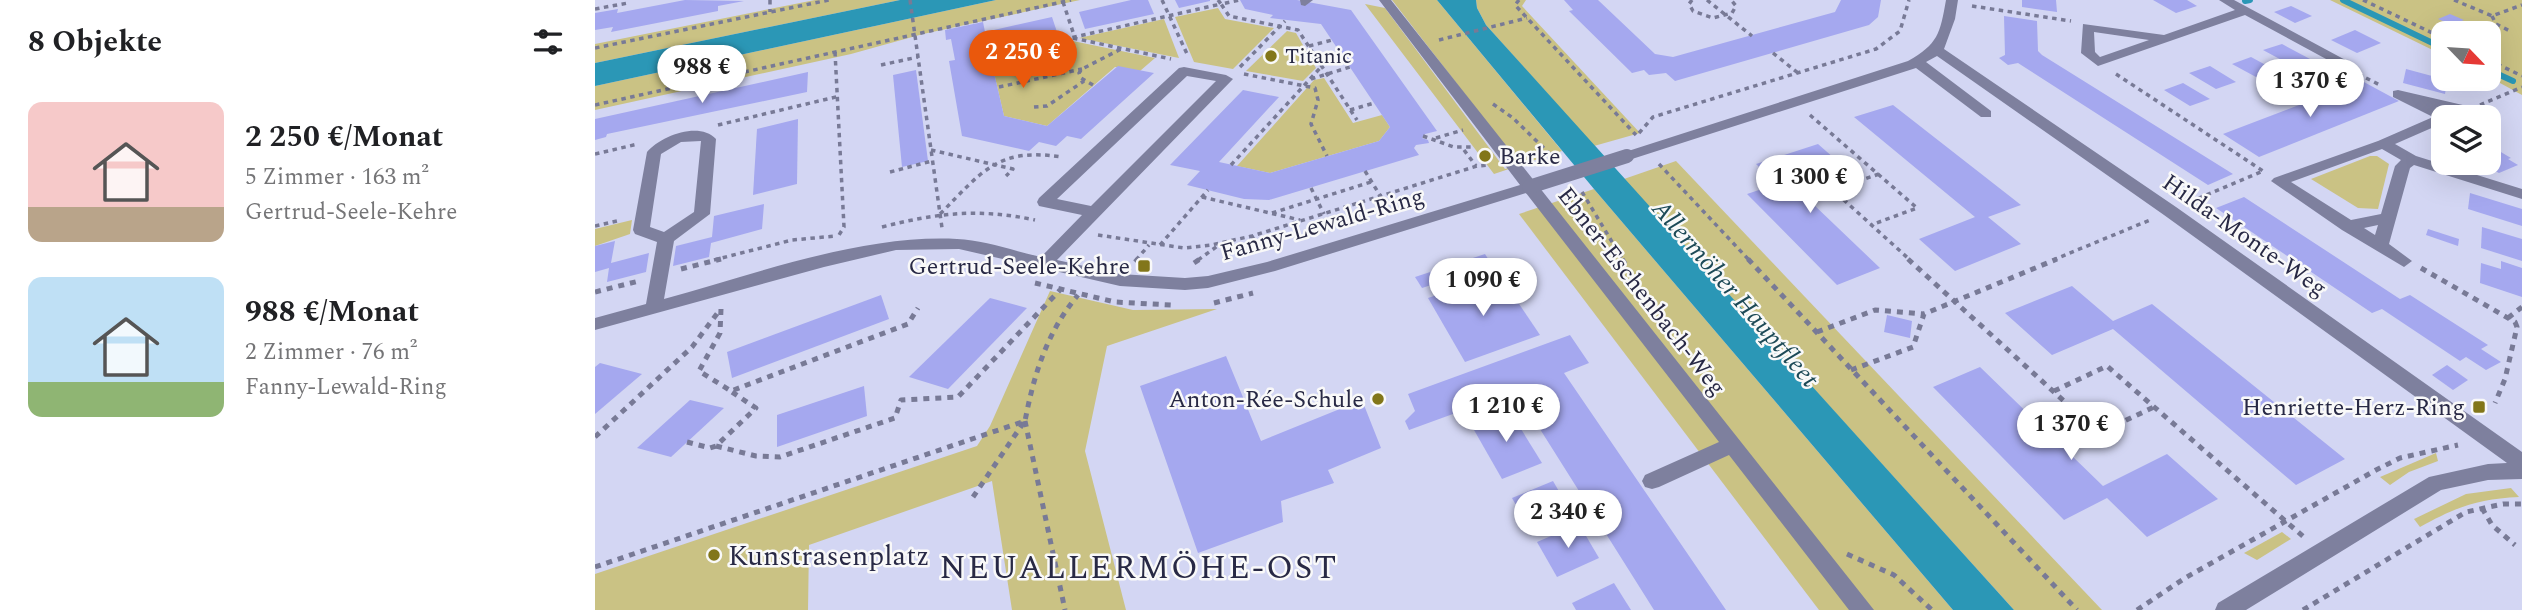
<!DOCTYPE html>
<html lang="de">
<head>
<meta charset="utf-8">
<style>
	:root { --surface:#fff; --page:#f2f2f2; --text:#202124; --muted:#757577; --accent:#ea580c }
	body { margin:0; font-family:Spectral,serif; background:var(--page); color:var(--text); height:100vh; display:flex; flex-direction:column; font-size:26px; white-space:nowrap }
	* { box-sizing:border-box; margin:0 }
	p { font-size:23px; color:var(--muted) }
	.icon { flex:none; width:38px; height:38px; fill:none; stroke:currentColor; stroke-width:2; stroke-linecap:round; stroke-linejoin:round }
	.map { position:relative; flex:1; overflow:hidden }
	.details { display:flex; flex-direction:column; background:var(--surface); width:595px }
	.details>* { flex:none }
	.needle { width:46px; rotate:115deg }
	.fabs { position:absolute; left:1836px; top:21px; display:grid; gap:14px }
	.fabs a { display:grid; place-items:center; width:70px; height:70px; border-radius:14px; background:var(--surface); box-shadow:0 7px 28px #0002; font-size:35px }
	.price { position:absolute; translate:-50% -60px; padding:0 16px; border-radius:24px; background:#fff; color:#222; font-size:23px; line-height:46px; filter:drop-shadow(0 2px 4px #0008) }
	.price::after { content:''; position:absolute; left:50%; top:42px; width:21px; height:16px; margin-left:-10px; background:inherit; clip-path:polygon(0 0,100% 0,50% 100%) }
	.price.on { background:var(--accent); color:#fff }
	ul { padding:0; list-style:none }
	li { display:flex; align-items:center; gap:21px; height:175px; padding:0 28px }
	li span { display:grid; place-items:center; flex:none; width:196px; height:140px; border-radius:14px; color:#555 }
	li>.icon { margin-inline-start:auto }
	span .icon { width:84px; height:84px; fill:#fffc; stroke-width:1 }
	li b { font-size:30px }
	h2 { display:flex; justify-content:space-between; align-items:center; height:84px; padding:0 28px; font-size:30px }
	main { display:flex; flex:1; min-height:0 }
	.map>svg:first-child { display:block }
	.green { fill:#cac284 }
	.water { fill:#2b97b6 }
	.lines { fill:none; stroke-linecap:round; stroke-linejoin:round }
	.stream { stroke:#2b97b6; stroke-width:6 }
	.building { fill:#a5a8ef }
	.path-far1 { stroke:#787a96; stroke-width:3.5; stroke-dasharray:4.5 4.5; stroke-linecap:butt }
	.path { stroke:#787a96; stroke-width:5; stroke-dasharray:6 6; stroke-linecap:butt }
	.minor { fill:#7e809e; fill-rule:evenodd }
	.minor-bridge { stroke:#7e809e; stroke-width:14 }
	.poi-dot { fill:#82761a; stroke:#f9f9f9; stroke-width:2.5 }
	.labels { text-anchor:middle; stroke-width:5; stroke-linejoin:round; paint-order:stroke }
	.far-poi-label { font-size:21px; fill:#282945; stroke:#f9f9f9; text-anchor:start }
	.poi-label { font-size:24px; fill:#282945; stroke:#f9f9f9; text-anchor:end }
	.street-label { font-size:24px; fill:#282945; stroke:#f9f9f9 }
	.water-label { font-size:26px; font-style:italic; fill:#1d4a57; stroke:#f9f9f9 }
	.near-poi-label { font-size:28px; fill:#282945; stroke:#f9f9f9; text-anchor:start }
	.near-quarter-label { font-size:33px; letter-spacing:2px; fill:#282945; stroke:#f9f9f9 }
</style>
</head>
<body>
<main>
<section class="details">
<h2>8 Objekte<svg class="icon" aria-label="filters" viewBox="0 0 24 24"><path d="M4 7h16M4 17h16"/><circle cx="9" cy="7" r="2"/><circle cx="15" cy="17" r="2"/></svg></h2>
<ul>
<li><span style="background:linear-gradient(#f6c9c9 75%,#b9a48a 0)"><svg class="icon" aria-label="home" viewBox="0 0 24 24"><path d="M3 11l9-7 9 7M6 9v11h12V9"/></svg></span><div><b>2 250 €/Monat</b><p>5 Zimmer · 163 m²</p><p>Gertrud-Seele-Kehre</p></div></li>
<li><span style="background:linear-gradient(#bfe0f5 75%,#8fb573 0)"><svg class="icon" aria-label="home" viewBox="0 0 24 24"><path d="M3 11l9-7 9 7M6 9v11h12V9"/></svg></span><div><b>988 €/Monat</b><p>2 Zimmer · 76 m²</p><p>Fanny-Lewald-Ring</p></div></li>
</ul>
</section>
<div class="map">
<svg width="1927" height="610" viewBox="0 0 1927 610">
	<rect width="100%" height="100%" fill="#d3d6f3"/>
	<g class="green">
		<path d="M220,0H305L0,63V44Z"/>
		<path d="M401,0H485L328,34L256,54L0,110V86Z"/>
		<path d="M797,0H842L967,151L899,174L770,4L790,8L910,169L924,164Z"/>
		<path d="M881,0H931L927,6L1045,133L999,146L891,25L882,8Z"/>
		<path d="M1735,0H1927V95L1894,77V33H1848V55Z"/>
		<path d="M623,8L630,19L679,28L638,69L599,62L580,17Z"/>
		<path d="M569,19L584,58L484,38Z"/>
		<path d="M692,31L701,33L721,68L708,81L651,71Z"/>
		<path d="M463,35L466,42L473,40L560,58L545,71L520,67L452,126L409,116L394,51Z"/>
		<path d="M729,78L758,123L787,115L795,127L784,141L675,173L642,166L719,80Z"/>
		<path d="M1775,156H1782L1794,164L1783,209L1763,208L1716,179Z"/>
		<path d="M1081,161L1507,610H1419L1029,179Z"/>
		<path d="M999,189L1358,610H1224L924,214Z"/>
		<path d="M37,220L35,234L0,246V229Z"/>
		<path d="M455,291L538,310L622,309L512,346L490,451L531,610H417L397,481L214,545L213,610H0V574L382,446L395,426Z"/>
		<path d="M1841,453L1843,461L1814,472L1795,485L1785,477Z"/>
		<path d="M1916,488L1924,497C1883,499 1861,507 1825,527L1819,519L1871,494Z"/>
		<path d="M1687,532L1696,539L1662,560L1649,553Z"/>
	</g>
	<g class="water">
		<path d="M305,0H401L0,86V63Z"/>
		<path d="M842,0H881L882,8L891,25L1419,610H1358L999,189Z"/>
	</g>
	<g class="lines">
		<g class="stream">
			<path d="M1748,0L1848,48"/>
			<path d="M1650,1L1655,0"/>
			<path d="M1894,70L1918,81"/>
		</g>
	</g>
	<g class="building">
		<path d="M90,0L149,1L123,6V11L16,32L18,27L0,30V13L23,9L22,13Z"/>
		<path d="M536,0H553L559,14L490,29L484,12Z"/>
		<path d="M580,0H615V1L584,8Z"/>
		<path d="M645,0H702L756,10L842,131L830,134L827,138L833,140L834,143L821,145L819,148L824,155L674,200L649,199L592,185L605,171L575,165L648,90L684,97L624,162L675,173L784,141L795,127L726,24L675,18L678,15L650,9Z"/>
		<path d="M969,0H1003L1060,54L1078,57L1240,12L1246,0H1286L1283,17L1274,25L1080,81L1071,73L1054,75L1049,70L1037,73L974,11L978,10Z"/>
		<path d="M1427,0H1461L1462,12L1427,7Z"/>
		<path d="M1558,0H1592L1602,6L1581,13Z"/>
		<path d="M1696,6L1717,16L1700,23L1679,12Z"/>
		<path d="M1855,14L1869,20L1857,25L1843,19Z"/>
		<path d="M1409,16L1442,21L1443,51L1447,55L1638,174L1613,185L1423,63L1413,65L1404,58L1410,55Z"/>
		<path d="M457,17L463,35L394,51L409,116L452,126L523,66L559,73L486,139L472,136L461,146L444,142L434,151L367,136L354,61L360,60L356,39L351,40L350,30L388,22L390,32Z"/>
		<path d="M1760,30L1786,43L1762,53L1736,40Z"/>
		<path d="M1687,44L1715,59L1723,64L1705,70L1668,50Z"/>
		<path d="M1656,57L1680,70L1661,77L1637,64Z"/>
		<path d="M1615,66L1641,82L1621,89L1594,73Z"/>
		<path d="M1811,69L1852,80L1850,94L1808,83Z"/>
		<path d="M321,70L333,161L307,167L298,75Z"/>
		<path d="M213,72L212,92L12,134L11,137L0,140V119Z"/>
		<path d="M1767,81L1804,101L1664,157L1628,134Z"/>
		<path d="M1588,83L1615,99L1595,106L1569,90Z"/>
		<path d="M1298,105L1426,205L1393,217L1426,244L1360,271L1324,239L1380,217L1259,117Z"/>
		<path d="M203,119L202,184L158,195L162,129Z"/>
		<path d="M1223,144L1248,166L1196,183L1285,268L1242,285L1152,194L1182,184L1161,164Z"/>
		<path d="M1894,145L1916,158L1913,159L1923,165L1904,173L1885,163H1894Z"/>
		<path d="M1875,193L1927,209V226L1873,209Z"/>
		<path d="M1649,197L1805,299L1815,295L1893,345L1886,349L1906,362L1891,370L1871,357L1865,361L1787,309L1777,313L1621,208Z"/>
		<path d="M169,204L167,229L116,243L114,257L78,266L81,246L117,237L119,216Z"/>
		<path d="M1887,227L1927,239V261L1886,248Z"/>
		<path d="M1833,229L1864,239L1863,246L1831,235Z"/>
		<path d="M20,241L16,263L54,253L51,272L12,282L14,268L0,272V246Z"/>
		<path d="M890,254L897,265L827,288L820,277Z"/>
		<path d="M1906,261L1927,268V297L1885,283L1886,263L1906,269Z"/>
		<path d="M904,274L945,335L870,362L833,298Z"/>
		<path d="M1477,286L1518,321L1557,304L1750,459L1701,485L1518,329L1457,355L1410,313Z"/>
		<path d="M286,295L294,319L137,378L132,352Z"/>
		<path d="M395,298L432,308L353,389L314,377Z"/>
		<path d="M1292,315L1317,321L1315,338L1289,332Z"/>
		<path d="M975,335L994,363L969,373L1131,610H1059L921,391L814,430L810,421L820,411L813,394Z"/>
		<path d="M631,356L666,441L767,400L786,448L733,470L739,483L686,501L688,522L603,553L545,386Z"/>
		<path d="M5,363L47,374L0,414V367Z"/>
		<path d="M1852,365L1873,380L1858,390L1837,375Z"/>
		<path d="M1385,367L1508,486L1572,454L1623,499L1552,537L1512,498L1469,520L1338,387Z"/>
		<path d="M269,386L272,416L182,447V415Z"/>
		<path d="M95,400L129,408L76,457L42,448Z"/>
		<path d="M913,408L947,463L907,479L875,423Z"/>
		<path d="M958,481L976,512L935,530L917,498Z"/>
		<path d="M984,524L1004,558L962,577L942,542Z"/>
		<path d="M1019,583L1036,610H981L977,603Z"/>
	</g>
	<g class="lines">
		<g class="path-far1">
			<path d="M175,0V12"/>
			<path d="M315,0L347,228"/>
			<path d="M567,0L593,56"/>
			<path d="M623,0L626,4L645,0"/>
			<path d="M924,0L920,5L1041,135"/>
			<path d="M1097,0L1094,4L1098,11L1118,18L1137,13L1141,6L1136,0"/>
			<path d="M1112,0L1157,36"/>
			<path d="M1768,0L1848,38"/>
			<path d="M1859,0L1897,16L1927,5"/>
			<path d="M468,2L480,38"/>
			<path d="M1377,6L1476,21"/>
			<path d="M0,9L33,3"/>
			<path d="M1897,16L1901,24L1917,32"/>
			<path d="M478,38L576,59"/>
			<path d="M844,40L932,18"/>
			<path d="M426,44L431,48L626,4L634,16L703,30L762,120"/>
			<path d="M714,46L737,40"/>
			<path d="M0,48L234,0"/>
			<path d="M240,52L249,227L244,235"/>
			<path d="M1178,53L1203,73"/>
			<path d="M1894,60L1927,76"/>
			<path d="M286,65L323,57"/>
			<path d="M645,67L690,21"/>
			<path d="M649,74L720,88L723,100L716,124L732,156"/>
			<path d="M1521,74L1668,171"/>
			<path d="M1763,74L1787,86"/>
			<path d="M716,79L755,67"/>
			<path d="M498,85L486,78L484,73L487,69L526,49"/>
			<path d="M404,87L487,69"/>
			<path d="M898,104L918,118L959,158"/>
			<path d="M0,105L476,0"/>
			<path d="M1885,105L1927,87"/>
			<path d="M439,107L452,106L489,81"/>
			<path d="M755,110L779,103"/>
			<path d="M1215,115L1322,208L1276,225"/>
			<path d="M123,125L245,96"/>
			<path d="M1044,133L1058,117L1281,49L1305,31L1314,0"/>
			<path d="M828,136L859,147H880"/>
			<path d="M841,138L868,130"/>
			<path d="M336,150L418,169L411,176"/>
			<path d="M869,150L881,166"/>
			<path d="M0,154L43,144"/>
			<path d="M1064,164L1154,260"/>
			<path d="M636,165L727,66"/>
			<path d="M770,171L786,197"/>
			<path d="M295,172L337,161"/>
			<path d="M1284,174L1238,190L1315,260"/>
			<path d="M716,188L729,214"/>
			<path d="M987,192L1028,260"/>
			<path d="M607,197L705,220"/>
			<path d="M1595,202L1668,171"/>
			<path d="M677,213L776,182"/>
			<path d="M345,214C387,172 402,147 467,157"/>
			<path d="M0,226L26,220"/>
			<path d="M287,227C342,213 384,208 440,220"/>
			<path d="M503,235L589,248L616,245L657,236L882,166L894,165"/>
			<path d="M657,236L665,251"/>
			<path d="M565,245L613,190"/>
			<path d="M119,260L197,240L241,236"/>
			<path d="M541,260L554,245"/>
			<path d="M603,260L624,245"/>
			<path d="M1458,260L1555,220"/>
		</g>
		<g class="path">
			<path d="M1027,259L1035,272L1034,279"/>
			<path d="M1153,259L1482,610"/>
			<path d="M1313,259L1504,433L1559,407"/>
			<path d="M540,262L543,259"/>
			<path d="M599,263L605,259"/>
			<path d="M1826,268L1920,322L1922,327L1910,379L1900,403"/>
			<path d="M86,269L126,259"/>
			<path d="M440,283L520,302L576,305"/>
			<path d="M0,292L44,281"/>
			<path d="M619,303L658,293"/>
			<path d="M126,309L125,333L104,371L136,391L313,324L323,308"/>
			<path d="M1913,318L1927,307"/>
			<path d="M1222,332L1280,310L1329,314"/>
			<path d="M1256,370L1318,347L1329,314L1462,259"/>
			<path d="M1459,391L1512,366L1710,538"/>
			<path d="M430,421L470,610"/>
			<path d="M0,437L97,347L124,311"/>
			<path d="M92,442L115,448L121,446L161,408L137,392"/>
			<path d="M121,446L161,456L185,457L300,418L306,400L363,397L465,290"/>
			<path d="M378,497L429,422"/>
			<path d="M1887,508L1897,525L1920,545"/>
			<path d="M1252,554L1299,575L1337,610"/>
			<path d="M0,567L430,421C439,374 452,332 483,295"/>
			<path d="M1542,610L1590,578L1781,470L1805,458L1863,445"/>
			<path d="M1708,610L1871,512L1908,504H1927"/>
		</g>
		<g class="minor">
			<path d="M705,0H718L710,6L706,5Z"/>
			<path d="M784,0H796L1279,610H1254L1134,455L1064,487L1057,489L1050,487L1047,481L1050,475L1124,442L931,193L680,271L613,288L590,290L525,286L364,249L301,250L229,267L0,330V318L51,304L62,242L40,234L38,230L52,152C66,136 104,121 121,139L115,214L79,241L69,299C160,274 268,234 362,239C389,240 419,251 446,257L487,215L444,206L442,202L444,198L584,68L589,67L631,75L638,79L462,260L525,274L590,278L613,276L672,262L925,185ZM592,76L621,81L496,206L462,199ZM106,141L99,212L69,232L55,227L66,154L86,142Z"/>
			<path d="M1351,0H1363L1360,19L1349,49L1581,207L1927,452V479L1893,480L1846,490L1651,610H1620L1623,603L1834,477L1893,464L1912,463L1569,215L1342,56L1331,62L1396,111V117H1386L1321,68L1037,159L1032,161L1024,156L1027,153L1313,61C1343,44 1345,34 1351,0Z"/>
			<path d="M1624,0H1639L1756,63L1749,67L1744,66L1650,15L1503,66L1486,53L1488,24L1569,35L1640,10ZM1499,32L1554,40L1505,57L1500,52Z"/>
			<path d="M1803,90L1872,106L1874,109L1860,117H1848V123L1800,144L1821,156L1927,189V199L1819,165L1815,168L1794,244L1817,261L1809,267L1747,230L1676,181L1679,178L1783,141L1838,117L1798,97V91ZM1787,149L1806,160L1800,166L1786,214L1756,220L1696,182ZM1783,225L1780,235L1769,228Z"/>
		</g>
		<path class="minor-bridge" d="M934,187L1032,156"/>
	</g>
	<g class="poi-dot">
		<circle cx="676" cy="56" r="7"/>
		<circle cx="890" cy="156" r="7"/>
		<rect x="542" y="259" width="14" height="14" rx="3.5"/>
		<circle cx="783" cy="399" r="7"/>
		<rect x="1877" y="400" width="14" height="14" rx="3.5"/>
		<circle cx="119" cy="555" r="7"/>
	</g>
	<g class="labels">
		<g class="far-poi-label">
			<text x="690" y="63">Titanic</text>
		</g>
		<g class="poi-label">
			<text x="904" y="164" text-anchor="start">Barke</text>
			<text x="535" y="274">Gertrud-Seele-Kehre</text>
			<text x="769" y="407">Anton-Rée-Schule</text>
			<text x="1870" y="415">Henriette-Herz-Ring</text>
		</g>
		<g class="street-label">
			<text transform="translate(727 224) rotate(-16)" y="8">Fanny-Lewald-Ring</text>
			<text transform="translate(1650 235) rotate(35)" y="8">Hilda-Monte-Weg</text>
			<text transform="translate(1047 291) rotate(52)" y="8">Ebner-Eschenbach-Weg</text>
		</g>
		<g class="water-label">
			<text transform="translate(1141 293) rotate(49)" y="9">Allermöher Hauptfleet</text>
		</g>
		<g class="near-poi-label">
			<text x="133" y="565">Kunstrasenplatz</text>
		</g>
		<g class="near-quarter-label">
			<text x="544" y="578">NEUALLERMÖHE-OST</text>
		</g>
	</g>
</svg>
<div class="fabs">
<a><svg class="needle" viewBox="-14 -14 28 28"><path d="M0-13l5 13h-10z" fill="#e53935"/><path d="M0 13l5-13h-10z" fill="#757577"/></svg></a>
<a><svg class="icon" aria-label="layers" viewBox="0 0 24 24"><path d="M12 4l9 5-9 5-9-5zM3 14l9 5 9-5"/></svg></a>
</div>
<b class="price on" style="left:428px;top:90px">2 250 €</b>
<b class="price" style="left:107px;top:105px">988 €</b>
<b class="price" style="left:1715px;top:119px">1 370 €</b>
<b class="price" style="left:1215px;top:215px">1 300 €</b>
<b class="price" style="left:888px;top:318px">1 090 €</b>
<b class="price" style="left:911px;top:444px">1 210 €</b>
<b class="price" style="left:1476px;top:462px">1 370 €</b>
<b class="price" style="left:973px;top:550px">2 340 €</b>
</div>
</main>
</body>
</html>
